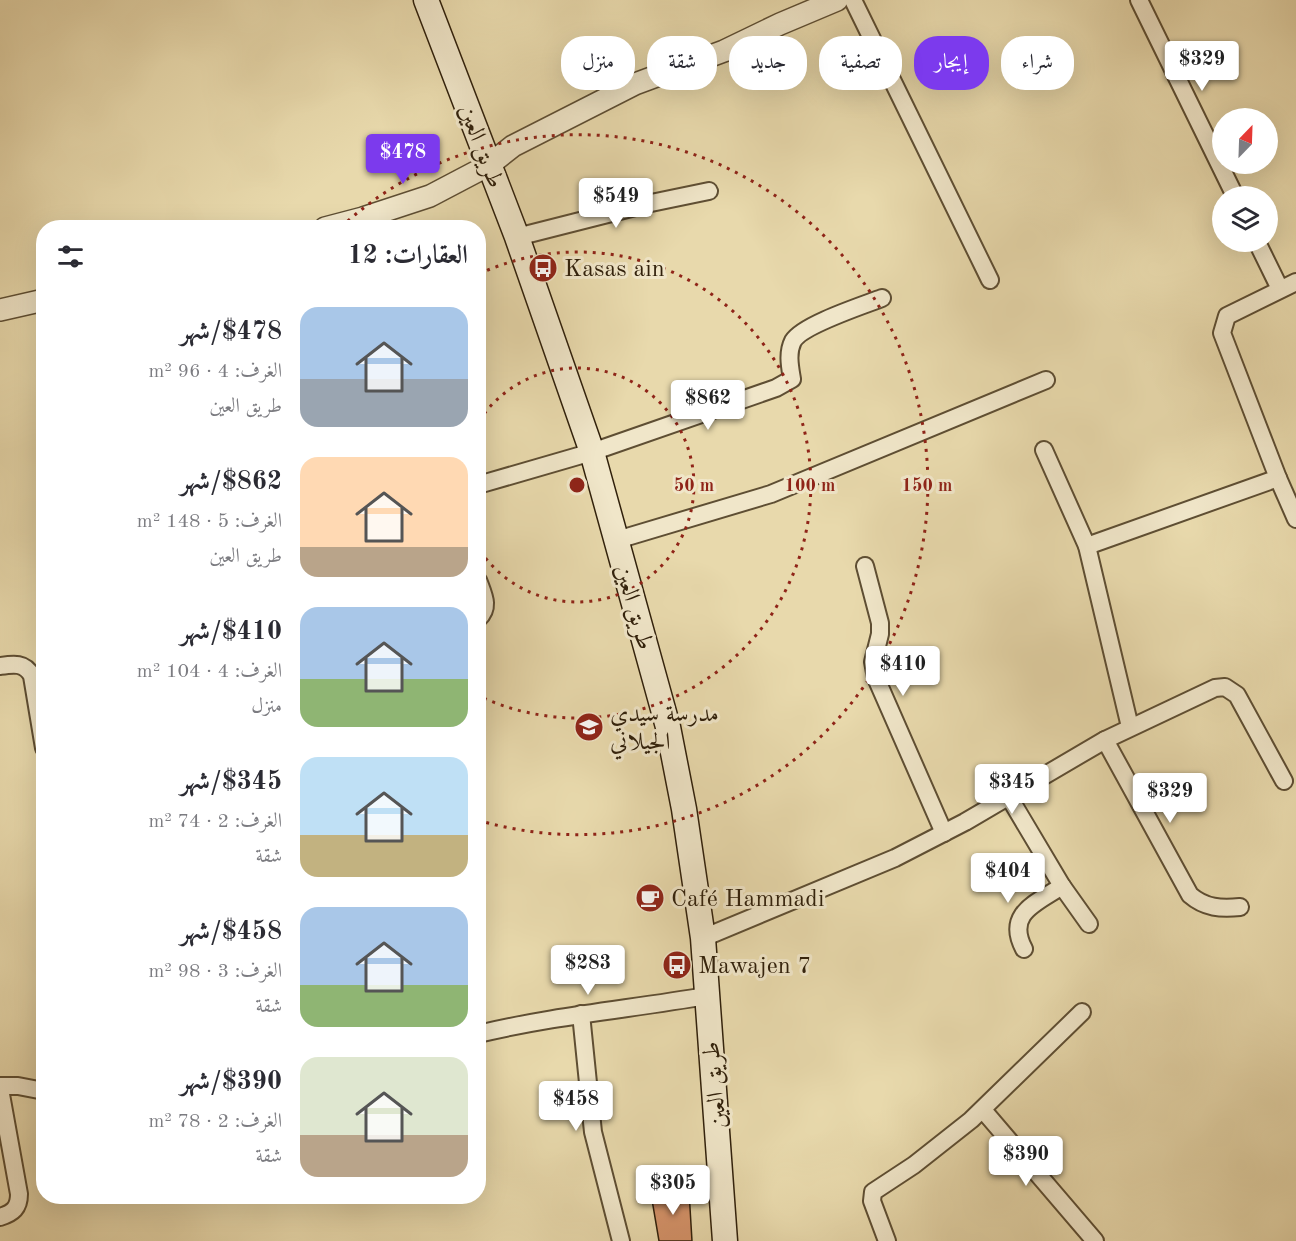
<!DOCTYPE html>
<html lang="ar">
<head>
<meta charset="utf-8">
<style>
	:root { --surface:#fff; --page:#f7f7f7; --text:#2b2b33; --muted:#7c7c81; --accent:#7c3aed }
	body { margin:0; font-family:"Old Standard TT",Amiri,serif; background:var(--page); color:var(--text); direction:rtl; height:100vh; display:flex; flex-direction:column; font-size:22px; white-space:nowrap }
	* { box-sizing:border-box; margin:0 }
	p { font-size:20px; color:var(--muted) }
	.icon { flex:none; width:33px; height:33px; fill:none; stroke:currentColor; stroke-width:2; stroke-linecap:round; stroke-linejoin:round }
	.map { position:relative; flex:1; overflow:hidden; direction:ltr }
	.details { position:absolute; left:36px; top:220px; width:450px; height:984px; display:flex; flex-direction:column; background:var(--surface); border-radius:24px; box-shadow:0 6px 24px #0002; direction:rtl }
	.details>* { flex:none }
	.top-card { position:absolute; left:504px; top:36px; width:570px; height:54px; direction:rtl; display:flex; gap:12px }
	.needle { width:39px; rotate:23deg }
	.tools { position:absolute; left:1212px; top:108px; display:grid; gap:12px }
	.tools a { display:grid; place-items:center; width:66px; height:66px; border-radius:50%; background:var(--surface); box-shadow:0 6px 24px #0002; font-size:30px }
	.price { position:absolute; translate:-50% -51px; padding:0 14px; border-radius:6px; background:#fff; color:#222; font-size:20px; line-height:39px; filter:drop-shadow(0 2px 3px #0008) }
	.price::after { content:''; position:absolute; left:50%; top:36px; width:18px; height:14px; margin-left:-9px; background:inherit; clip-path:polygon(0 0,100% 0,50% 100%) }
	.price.on { background:var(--accent); color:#fff }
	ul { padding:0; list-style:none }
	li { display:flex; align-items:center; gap:18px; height:150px; padding:0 18px }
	li span { display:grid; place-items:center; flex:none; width:168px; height:120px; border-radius:18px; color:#555 }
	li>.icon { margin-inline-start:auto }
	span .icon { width:72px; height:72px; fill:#fffc; stroke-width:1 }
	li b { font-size:26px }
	h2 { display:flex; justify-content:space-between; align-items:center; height:72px; padding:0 18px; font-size:26px }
	.chip { padding:0 21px; border-radius:24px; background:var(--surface); box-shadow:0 6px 24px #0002; font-size:21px; line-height:54px }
	.chip.on { background:var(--accent); color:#fff }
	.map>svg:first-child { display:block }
	.building { fill:#d49269; stroke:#30200b; stroke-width:1.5 }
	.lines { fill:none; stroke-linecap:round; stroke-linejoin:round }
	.minor-casing { stroke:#5e4e33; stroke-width:20 }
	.tertiary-casing { stroke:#5e4e33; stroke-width:24 }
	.secondary-casing { stroke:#30200b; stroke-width:27 }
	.minor { stroke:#f0e6c9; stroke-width:16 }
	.tertiary { stroke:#f0e6c9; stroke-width:21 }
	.secondary { stroke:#f0e6c9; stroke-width:24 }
	.ring { fill:none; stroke:#8f2418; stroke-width:3; stroke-dasharray:3 6 }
	.labels { text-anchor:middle; stroke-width:6; stroke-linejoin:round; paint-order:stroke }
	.street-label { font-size:24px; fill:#30200b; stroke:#f0e6c9 }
	.poi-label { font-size:24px; fill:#30200b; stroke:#f0e6c9; text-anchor:start }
	.centre { fill:#8f2418; stroke:#f0e6c9; stroke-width:3 }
	.ring-label { font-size:18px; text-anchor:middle; font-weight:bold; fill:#8f2418; stroke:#f0e6c9; stroke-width:6; stroke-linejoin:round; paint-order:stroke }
</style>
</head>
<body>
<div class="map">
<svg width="1296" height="1241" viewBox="0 0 1296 1241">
	<rect width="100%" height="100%" fill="#e8d9ac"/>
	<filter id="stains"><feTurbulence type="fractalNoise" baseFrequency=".00333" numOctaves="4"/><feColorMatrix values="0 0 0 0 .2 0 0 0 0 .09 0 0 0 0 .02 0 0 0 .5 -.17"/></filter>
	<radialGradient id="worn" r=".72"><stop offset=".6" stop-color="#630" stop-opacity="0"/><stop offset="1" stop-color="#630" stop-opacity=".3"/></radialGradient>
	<path class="building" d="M689,1191L692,1241H659L651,1194Z"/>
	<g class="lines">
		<g class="minor-casing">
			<g id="minor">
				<path d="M853,0L990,280"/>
				<path d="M1139,0L1235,196"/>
				<path d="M517,237L651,203L709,191"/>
				<path d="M1257,242L1280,289"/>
				<path d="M1044,450L1087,546L1130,727"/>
				<path d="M1278,478L1296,519"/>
				<path d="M478,485L592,452L776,388L792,379C790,367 787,353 793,341C802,325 864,305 882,298"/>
				<path d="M617,540L771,494L1046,380"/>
				<path d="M1087,546L1278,478L1222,333L1227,316L1296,282"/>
				<path d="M865,566L880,623V634L873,662L876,678L944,833"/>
				<path d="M478,580C483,594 491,607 478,619"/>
				<path d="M0,666C13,664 25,662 32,676L44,748"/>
				<path d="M1105,740L1190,895C1205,908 1221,909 1240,907"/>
				<path d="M1009,797L1062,886L1089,924"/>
				<path d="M703,938L895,858L965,822L1105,740L1215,688L1225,687L1237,695L1284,781"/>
				<path d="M1024,949C1005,913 1037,903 1062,886"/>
				<path d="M581,1014L593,1132L621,1241"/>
				<path d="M478,1034C553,1016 630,1009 706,996"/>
				<path d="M0,1086H18L44,1091"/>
				<path d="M0,1089L19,1194C19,1208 13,1213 0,1217"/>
				<path d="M983,1110L1095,1241"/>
				<path d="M887,1241L872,1201L873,1192L914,1165L971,1120L1082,1012"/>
			</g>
		</g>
		<g class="tertiary-casing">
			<g id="tertiary">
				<path d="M325,228L363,218L430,196L489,165L513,146L635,84L724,51L780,24L837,0"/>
				<path d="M0,310L44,300"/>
			</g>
		</g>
		<g class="secondary-casing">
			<path id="secondary" d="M426,0L517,237L592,452L668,727L684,809L703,938L725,1241"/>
		</g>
		<use href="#minor" class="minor"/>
		<use href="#tertiary" class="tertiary"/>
		<use href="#secondary" class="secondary"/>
	</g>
	<g class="ring">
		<path d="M479 421A117 117 0 1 1 479 549"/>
		<path d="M479 274A233 233 0 1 1 479 696"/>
		<path d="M341 227A350 350 0 1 1 481 821"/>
	</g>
	<defs>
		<g id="bus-disc" transform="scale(1.5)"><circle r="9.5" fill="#8f2418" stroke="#f0e6c9"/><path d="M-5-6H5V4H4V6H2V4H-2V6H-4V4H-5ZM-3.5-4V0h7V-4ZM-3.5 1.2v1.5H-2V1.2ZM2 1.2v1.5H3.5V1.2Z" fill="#fff"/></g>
		<g id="school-disc" transform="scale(1.5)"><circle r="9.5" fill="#8f2418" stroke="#f0e6c9"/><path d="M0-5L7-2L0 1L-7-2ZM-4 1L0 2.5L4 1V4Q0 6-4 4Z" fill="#fff"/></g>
		<g id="cafe-disc" transform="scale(1.5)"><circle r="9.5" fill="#8f2418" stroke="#f0e6c9"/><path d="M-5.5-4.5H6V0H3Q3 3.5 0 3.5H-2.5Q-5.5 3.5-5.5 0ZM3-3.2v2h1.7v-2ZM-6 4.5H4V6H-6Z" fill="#fff"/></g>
	</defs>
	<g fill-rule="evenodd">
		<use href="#bus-disc" x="543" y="268"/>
		<use href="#school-disc" x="589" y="727"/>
		<use href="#cafe-disc" x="650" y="898"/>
		<use href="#bus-disc" x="677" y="965"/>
	</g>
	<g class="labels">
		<g class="street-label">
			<text transform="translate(482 146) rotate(69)" y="8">طريق العين</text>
			<text transform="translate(635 607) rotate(74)" y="8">طريق العين</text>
			<text transform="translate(714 1085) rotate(-95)" y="8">طريق العين</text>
		</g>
		<g class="poi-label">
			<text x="564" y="276">Kasas ain</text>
			<text x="610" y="721">مدرسة سيدي<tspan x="610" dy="28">الجيلاني</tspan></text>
			<text x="671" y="906">Café Hammadi</text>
			<text x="698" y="973">Mawajen 7</text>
		</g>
	</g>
	<circle cx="577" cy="485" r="9" class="centre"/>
	<g class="ring-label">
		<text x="694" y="491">50 m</text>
		<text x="810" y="491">100 m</text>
		<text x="927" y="491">150 m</text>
	</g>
	<rect width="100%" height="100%" filter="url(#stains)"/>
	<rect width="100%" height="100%" fill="url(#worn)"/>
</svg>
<div class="tools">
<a><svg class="needle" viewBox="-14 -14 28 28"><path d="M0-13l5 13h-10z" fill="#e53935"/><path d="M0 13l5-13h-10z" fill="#7c7c81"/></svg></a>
<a><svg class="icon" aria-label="layers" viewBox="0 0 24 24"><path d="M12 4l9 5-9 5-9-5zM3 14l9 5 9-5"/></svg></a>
</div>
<b class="price" style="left:1202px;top:92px">$329</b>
<b class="price on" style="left:403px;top:185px">$478</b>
<b class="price" style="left:616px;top:229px">$549</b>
<b class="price" style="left:708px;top:431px">$862</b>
<b class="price" style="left:903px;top:697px">$410</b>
<b class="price" style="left:1012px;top:815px">$345</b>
<b class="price" style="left:1170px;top:824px">$329</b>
<b class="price" style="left:1008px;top:904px">$404</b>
<b class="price" style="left:588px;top:996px">$283</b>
<b class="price" style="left:576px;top:1132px">$458</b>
<b class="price" style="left:1026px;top:1187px">$390</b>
<b class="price" style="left:673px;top:1216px">$305</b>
<div class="top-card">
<a class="chip">شراء</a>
<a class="chip on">إيجار</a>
<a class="chip">تصفية</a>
<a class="chip">جديد</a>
<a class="chip">شقة</a>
<a class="chip">منزل</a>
</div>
<section class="details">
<h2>العقارات: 12<svg class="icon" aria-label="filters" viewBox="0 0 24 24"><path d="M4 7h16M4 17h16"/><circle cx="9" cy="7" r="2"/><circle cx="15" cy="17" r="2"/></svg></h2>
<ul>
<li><span style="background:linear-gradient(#a9c7e8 60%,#9aa5b1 0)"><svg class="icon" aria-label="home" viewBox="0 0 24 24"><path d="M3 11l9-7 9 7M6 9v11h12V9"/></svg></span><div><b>$478/شهر</b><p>الغرف: 4 · 96 m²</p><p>طريق العين</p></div></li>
<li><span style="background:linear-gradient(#ffd9b3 75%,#b9a48a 0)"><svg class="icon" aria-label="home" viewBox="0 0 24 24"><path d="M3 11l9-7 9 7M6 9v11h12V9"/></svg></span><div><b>$862/شهر</b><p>الغرف: 5 · 148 m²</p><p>طريق العين</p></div></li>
<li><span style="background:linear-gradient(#a9c7e8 60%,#8fb573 0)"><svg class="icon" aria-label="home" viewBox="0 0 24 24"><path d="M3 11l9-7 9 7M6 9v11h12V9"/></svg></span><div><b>$410/شهر</b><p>الغرف: 4 · 104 m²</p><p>منزل</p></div></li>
<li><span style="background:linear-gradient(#bfe0f5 65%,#c2b280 0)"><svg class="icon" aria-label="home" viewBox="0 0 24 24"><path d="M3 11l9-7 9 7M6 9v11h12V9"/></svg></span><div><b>$345/شهر</b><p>الغرف: 2 · 74 m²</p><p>شقة</p></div></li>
<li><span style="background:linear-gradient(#a9c7e8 65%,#8fb573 0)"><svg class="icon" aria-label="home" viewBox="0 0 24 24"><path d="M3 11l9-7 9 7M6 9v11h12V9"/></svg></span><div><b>$458/شهر</b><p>الغرف: 3 · 98 m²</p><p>شقة</p></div></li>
<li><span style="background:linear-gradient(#dfe7d0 65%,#b9a48a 0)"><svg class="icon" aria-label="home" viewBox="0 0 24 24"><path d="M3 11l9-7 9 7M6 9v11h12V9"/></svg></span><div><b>$390/شهر</b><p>الغرف: 2 · 78 m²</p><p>شقة</p></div></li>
</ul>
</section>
</div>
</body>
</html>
